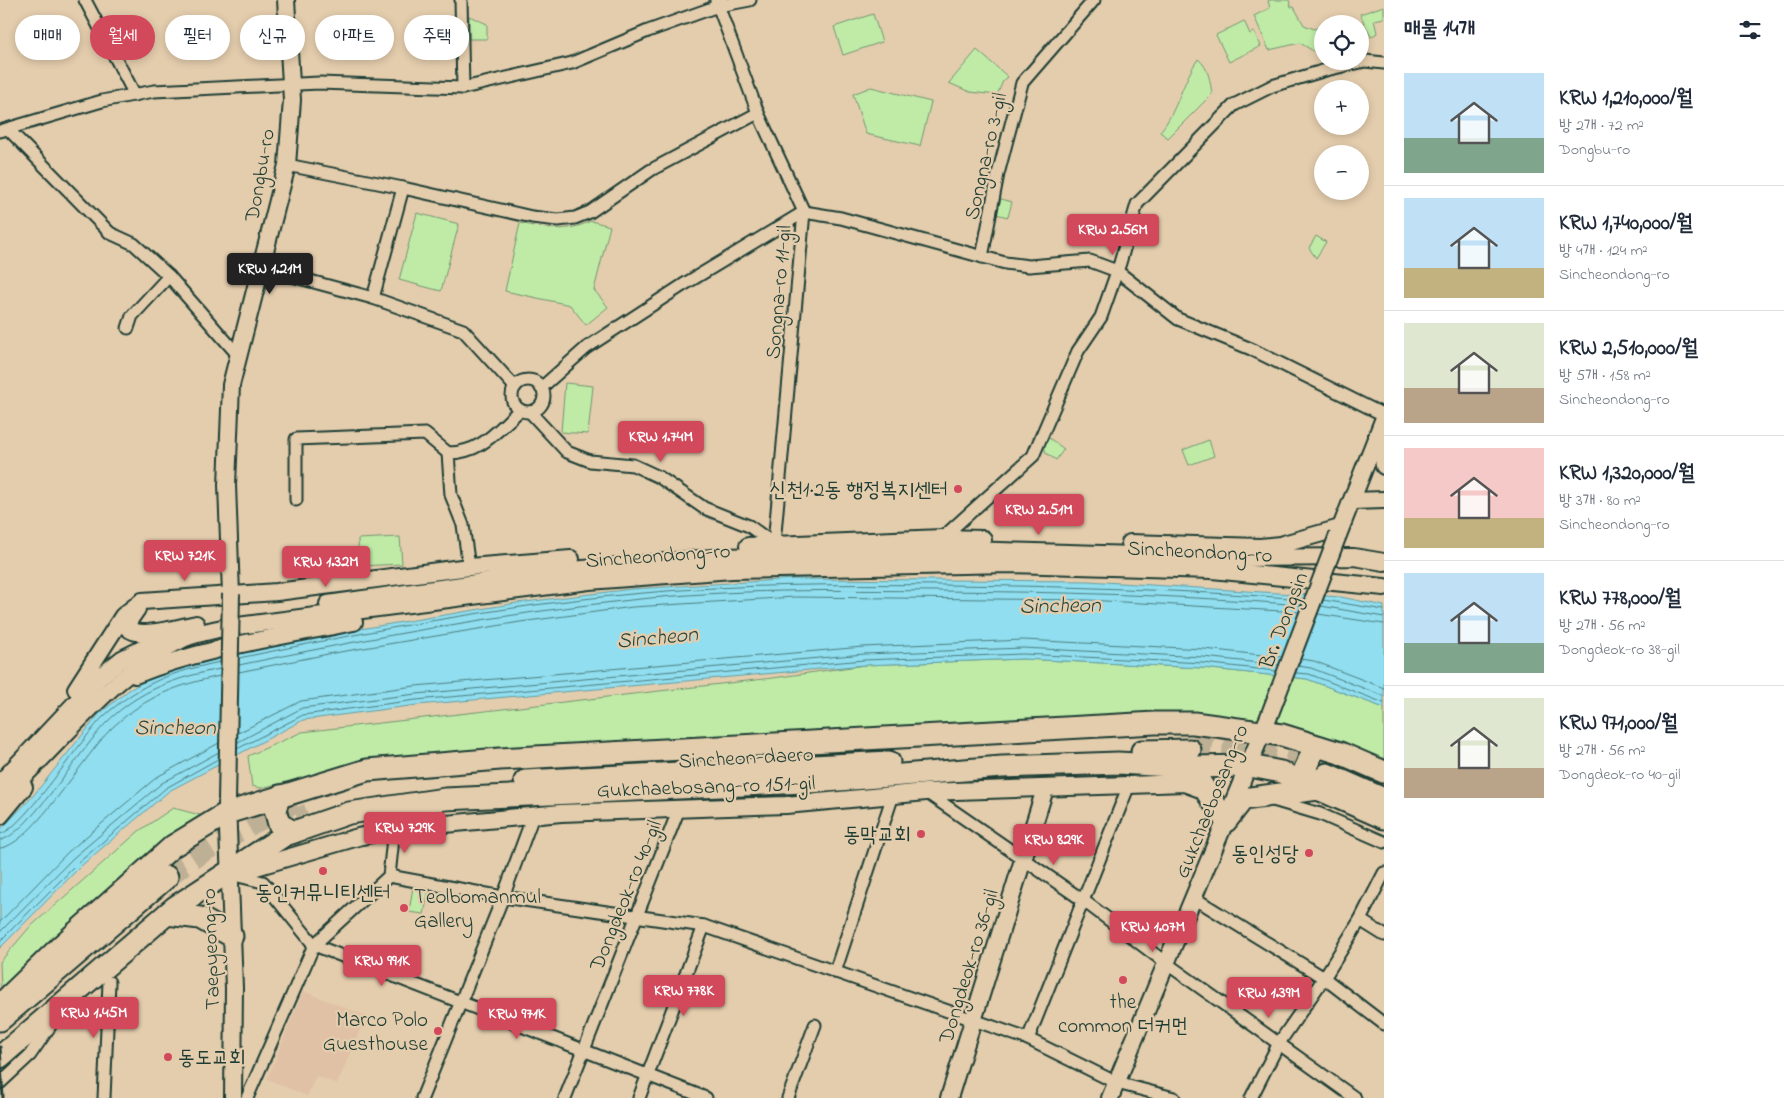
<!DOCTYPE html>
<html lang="ko">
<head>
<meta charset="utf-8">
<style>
	:root { --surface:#fff; --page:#f2f2f3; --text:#1f2937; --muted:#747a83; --line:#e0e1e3; --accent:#d1495b }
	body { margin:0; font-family:"Indie Flower","Poor Story",sans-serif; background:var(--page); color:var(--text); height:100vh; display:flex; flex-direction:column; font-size:19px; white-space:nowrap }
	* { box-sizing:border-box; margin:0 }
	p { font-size:16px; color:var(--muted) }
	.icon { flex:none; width:28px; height:28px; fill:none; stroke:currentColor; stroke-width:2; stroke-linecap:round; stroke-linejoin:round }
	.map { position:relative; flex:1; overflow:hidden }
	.panel { display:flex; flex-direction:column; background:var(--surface); width:400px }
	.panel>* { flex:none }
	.guide { position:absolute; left:15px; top:15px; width:475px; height:45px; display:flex; gap:10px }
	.fabs { position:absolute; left:1314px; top:15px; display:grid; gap:10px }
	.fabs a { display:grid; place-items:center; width:55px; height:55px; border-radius:50%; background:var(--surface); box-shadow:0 2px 8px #0003; font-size:25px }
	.price { position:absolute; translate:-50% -42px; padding:0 11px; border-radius:5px; background:var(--accent); color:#fff; font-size:16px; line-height:32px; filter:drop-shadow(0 1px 2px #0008) }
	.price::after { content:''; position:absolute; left:50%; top:30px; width:15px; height:11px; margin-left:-8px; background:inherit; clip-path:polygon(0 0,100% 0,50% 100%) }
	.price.on { background:#222; color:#fff }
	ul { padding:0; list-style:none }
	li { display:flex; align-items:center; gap:15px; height:125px; padding:0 20px }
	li+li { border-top:1px solid var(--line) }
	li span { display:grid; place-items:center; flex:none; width:140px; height:100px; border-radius:0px; color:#555 }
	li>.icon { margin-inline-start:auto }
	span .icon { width:60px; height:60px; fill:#fffc; stroke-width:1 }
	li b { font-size:21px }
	h2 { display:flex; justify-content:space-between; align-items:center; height:60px; padding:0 20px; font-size:21px }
	.tag { padding:0 18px; border-radius:22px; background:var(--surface); box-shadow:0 2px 8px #0003; font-size:18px; line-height:45px }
	.tag.on { background:var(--accent); color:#fff }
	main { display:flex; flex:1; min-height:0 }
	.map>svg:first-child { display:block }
	.built { fill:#e0c1a5 }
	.green { fill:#c0eba7; stroke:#70946e }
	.water { fill:#90deef; stroke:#639ea4 }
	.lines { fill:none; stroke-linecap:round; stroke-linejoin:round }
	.shore { stroke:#4c7d7f; stroke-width:1 }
	.highway-tunnel { stroke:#bdb095; stroke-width:21; stroke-dasharray:21 11; stroke-linecap:butt }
	.street-casing { stroke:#1f3d34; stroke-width:15 }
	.secondary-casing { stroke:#1f3d34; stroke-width:20 }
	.highway-casing { stroke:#1f3d34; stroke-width:25 }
	.street { stroke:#e4cdad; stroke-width:11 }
	.secondary { stroke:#e4cdad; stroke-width:16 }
	.highway { stroke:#e4cdad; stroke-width:21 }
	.rail { stroke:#1f3d34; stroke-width:3 }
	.secondary-bridge-casing { stroke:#1f3d34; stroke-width:20; stroke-linecap:butt }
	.secondary-bridge { stroke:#e4cdad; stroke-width:16 }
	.poi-dot { fill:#d1495b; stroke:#e4cdad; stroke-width:2 }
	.labels { text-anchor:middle; stroke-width:4.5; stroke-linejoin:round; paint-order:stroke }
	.street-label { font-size:21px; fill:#1f3d34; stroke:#e4cdad }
	.poi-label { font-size:21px; fill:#1f3d34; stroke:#e4cdad; text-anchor:end }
	.water-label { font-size:22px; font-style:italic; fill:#25453d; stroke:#e4cdad }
</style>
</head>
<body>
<main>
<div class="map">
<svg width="1384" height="1098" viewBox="0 0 1384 1098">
	<rect width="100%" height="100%" fill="#e4cdad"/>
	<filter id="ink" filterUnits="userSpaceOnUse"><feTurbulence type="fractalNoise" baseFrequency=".02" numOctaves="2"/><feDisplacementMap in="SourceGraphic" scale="10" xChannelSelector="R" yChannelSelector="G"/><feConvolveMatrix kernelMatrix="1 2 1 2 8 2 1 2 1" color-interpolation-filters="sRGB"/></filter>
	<g filter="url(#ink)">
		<path class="built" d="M303,991L366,1016L337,1084L316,1076L307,1096L267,1079Z"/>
		<g class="green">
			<path d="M1270,0H1289L1291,7H1294L1304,25L1314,29L1322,26V56L1300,43L1269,50L1254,16L1270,8L1268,1Z"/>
			<path d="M1384,6V18L1374,20L1377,33L1371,37L1360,14Z"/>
			<path d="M873,14L882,42L843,55L834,27Z"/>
			<path d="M469,16L487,24V39H469Z"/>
			<path d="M1244,21L1250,34L1254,32L1261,46L1229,62L1216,35Z"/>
			<path d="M977,50L1008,77L1003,81L997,95L970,92L949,83Z"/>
			<path d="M1198,59C1209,68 1210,81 1212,94L1168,138L1160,132C1178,110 1182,82 1198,59Z"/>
			<path d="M871,87L931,102L920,146L866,134L853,94Z"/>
			<path d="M1001,199L1012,202L1008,217L996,214Z"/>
			<path d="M417,213L459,224L441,291L399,280Z"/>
			<path d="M591,221L610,226L594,290L608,307L586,325L570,305L505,291L520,223C546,229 566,233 591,221Z"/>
			<path d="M1316,236L1326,242L1316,258L1309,248Z"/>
			<path d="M565,383L593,386L588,434L561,432Z"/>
			<path d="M1049,438L1064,449L1056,460L1046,453L1044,445Z"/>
			<path d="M1209,440L1214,456L1189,465L1183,450Z"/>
			<path d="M400,537L402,564L359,566L358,539Z"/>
			<path d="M1023,659L1202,668L1307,679L1384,708V763L1293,726L1197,716L365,763L261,788L252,786L248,756L302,732L773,678L865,665Z"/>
			<path d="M173,808L200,815L61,934L53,939L1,989L0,962L29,928L139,831Z"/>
			<path d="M413,887L429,889L424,914L409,912Z"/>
		</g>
		<path class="water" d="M795,579L1088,581L1341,597L1384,606V708L1307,679L1202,668L1023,659L865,665L417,705L303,720L169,791L81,866L0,948V830L33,796L100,713L129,690L157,674L201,661L324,635L517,603L632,589Z"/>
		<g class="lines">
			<g class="shore">
				<path d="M1323,600L1384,610"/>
				<path d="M1321,606L1384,617"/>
				<path d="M1318,614L1384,624"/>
				<path d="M239,658C369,631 500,606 632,594C736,584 839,584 944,585C1064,586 1184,590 1304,599"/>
				<path d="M1301,659L1314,661L1384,688"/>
				<path d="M239,665C369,638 499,614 631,600C732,589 835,590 937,591C1058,592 1180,595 1301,605"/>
				<path d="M1298,666L1311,668L1384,696"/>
				<path d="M239,672L328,654L520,622L633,607L795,597L1088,600L1299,612"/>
				<path d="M1296,673L1309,674L1384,703"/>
				<path d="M238,733L301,701L415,686L863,647L1023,640L1204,649L1281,657"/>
				<path d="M238,742L302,708L416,694L864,654L1023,648L1203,657L1279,665"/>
				<path d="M237,749L303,715L416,700L864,660L1023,654L1203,663L1276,671"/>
				<path d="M0,834C22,831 84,734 105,715C143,682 172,672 220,662"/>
				<path d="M0,840C25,839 86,742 107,722C139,690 177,677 220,669"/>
				<path d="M0,848C32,846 88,749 114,726C147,696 177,685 220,676"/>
				<path d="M0,922L68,852L157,777L219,743"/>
				<path d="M0,932L73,858L162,783L219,752"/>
				<path d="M0,941L78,863L166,788L218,759"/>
			</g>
			<g class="highway-tunnel">
				<path d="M1193,735L1270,743L1329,760"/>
				<path d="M1190,750L1266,759L1323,773"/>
				<path d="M268,831L308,814"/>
				<path d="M167,877C210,845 254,822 302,800"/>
			</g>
			<g class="street-casing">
				<g id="street">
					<path d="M85,0L135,95"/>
					<path d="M461,0L463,88"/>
					<path d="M716,0L758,113L804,212L774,544"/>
					<path d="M8,129L110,233L134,244L169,276L238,355"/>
					<path d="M0,131L102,101L154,91L319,83L463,88L572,63L648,31L718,6L750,0"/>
					<path d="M287,165L403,188"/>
					<path d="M804,212L841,218L1005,263L1029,266L1090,261L1117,271L1178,319L1251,349L1384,415"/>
					<path d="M982,257L998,174L1022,83L1094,0"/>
					<path d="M262,268L373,298L463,330L515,387"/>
					<path d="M373,298L403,188L532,217L558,220L575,218L590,212L651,170L758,113"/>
					<path d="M128,328L132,316L169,276"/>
					<circle cx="528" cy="396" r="16"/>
					<path d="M541,388L586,348L683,285L804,212"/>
					<path d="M530,412L567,452L590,461L633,465L659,477L704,508L749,526L774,544"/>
					<path d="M296,500V439L425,434L448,453"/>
					<path d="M942,538L1033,456L1078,351L1101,317L1120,263L1137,204L1234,105L1272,86L1326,70L1365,61L1384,63"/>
					<path d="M469,567L463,525L451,495L448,453C482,453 496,431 520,410"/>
					<path d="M926,792L1084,901L1166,963L1355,1098"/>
					<path d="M1273,800L1320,814L1384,842"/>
					<path d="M234,875L263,882L314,945L706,1098"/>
					<path d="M389,876L503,897L704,926L1028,1039L1117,1083L1174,1098"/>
					<path d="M1194,898L1324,978L1384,1024"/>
					<path d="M1360,920L1384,935"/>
					<path d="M835,972L893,795"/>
					<path d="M1028,1039L1129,785"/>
					<path d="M0,1083L30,1055L57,1016"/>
					<path d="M104,1098L109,982"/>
					<path d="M247,1098L314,945L389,876L394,829"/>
					<path d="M422,1098L503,897L533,816"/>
					<path d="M565,1098L679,809"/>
					<path d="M639,1098L704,926"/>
					<path d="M788,1098L815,1025"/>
					<path d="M1251,1098L1279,1043L1324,978L1360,920L1384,873"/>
				</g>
			</g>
			<g class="secondary-casing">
				<g id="secondary">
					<path d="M718,6L719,0"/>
					<path d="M1380,436L1384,466"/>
					<path d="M1352,501L1384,500"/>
					<path d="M1338,535L1384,418"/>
					<path d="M1130,543L1260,547L1280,545L1340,528"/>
					<path d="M748,546L942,538L983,539"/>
					<path d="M231,594L227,485L231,385L287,165L292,100L286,0"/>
					<path d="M328,604L560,571L724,557L967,550L1236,558L1354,557L1384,562"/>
					<path d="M137,609L128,622V628C140,640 180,627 196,624"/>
					<path d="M135,675C205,647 280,637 354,622"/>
					<path d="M76,689L123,616L142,601L277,592L469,567L571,559"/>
					<path d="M0,783L101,676L122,659L174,633"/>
					<path d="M0,798C62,745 109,673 185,638C197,633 210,631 222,628L589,581L732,570L1009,564L1212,570L1384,587"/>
					<path d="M227,803L234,988L233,1098"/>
					<path d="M0,816L24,787"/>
					<path d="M232,874L358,837L394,829L561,813L786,805L926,792L1129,785L1184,783L1206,791"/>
					<path d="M949,1098L1045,789"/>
					<path d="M1110,1098L1267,721"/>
				</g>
			</g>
			<g class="highway-casing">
				<g id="highway">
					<path d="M1142,751L1190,750"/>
					<path d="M1190,767L1250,766L1281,772L1320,790"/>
					<path d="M1327,774L1384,799"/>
					<path d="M525,781L889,762"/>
					<path d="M1318,789L1305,769L1313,751L1320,747"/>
					<path d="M280,796L275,809L279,824L294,832"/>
					<path d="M167,914L200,918L232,936"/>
					<path d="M0,1005L62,945L173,846L227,813L367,770L500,759L1155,723H1194L1282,735L1340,753L1384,772"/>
					<path d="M0,1020L167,877"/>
					<path d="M0,1057L175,907L285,835L349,813L445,799L826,781L1002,767L1118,763L1190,767L1226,821L1243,799L1318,789L1384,818"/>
				</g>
			</g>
			<use href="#street" class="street"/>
			<use href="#secondary" class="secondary"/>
			<use href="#highway" class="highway"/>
			<path class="rail" d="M0,1047L3,1098"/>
			<g class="secondary-bridge-casing">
				<g id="secondary-bridge">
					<path d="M1268,719L1338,535"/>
					<path d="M227,800L231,594"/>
				</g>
			</g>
			<use href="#secondary-bridge" class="secondary-bridge"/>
		</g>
	</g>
	<g class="poi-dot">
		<circle cx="958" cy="489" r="5"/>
		<circle cx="921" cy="834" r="5"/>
		<circle cx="1309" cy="853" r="5"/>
		<circle cx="323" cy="871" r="5"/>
		<circle cx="404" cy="908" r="5"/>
		<circle cx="1123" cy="980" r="5"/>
		<circle cx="438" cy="1031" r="5"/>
		<circle cx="168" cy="1057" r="5"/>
	</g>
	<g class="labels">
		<g class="street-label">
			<text transform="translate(985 156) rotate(-77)" y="7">Songna-ro 3-gil</text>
			<text transform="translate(259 175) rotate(-80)" y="7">Dongbu-ro</text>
			<text transform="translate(778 292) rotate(-85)" y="7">Songna-ro 11-gil</text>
			<text transform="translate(1200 551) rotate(3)" y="7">Sincheondong-ro</text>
			<text transform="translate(658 555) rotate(-4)" y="7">Sincheondong-ro</text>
			<text transform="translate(1283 620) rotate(-69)" y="7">Br. Dongsin</text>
			<text transform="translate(746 757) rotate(-3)" y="7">Sincheon-daero</text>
			<text transform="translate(706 786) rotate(-2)" y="7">Gukchaebosang-ro 151-gil</text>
			<text transform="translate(1211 801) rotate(-68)" y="7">Gukchaebosang-ro</text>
			<text transform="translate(625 895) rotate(-68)" y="7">Dongdeok-ro 40-gil</text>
			<text transform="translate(210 949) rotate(-92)" y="7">Taepyeong-ro</text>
			<text transform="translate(968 966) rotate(-73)" y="7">Dongdeok-ro 36-gil</text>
		</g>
		<g class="poi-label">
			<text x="948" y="496">신천1·2동 행정복지센터</text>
			<text x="911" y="841">동막교회</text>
			<text x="1299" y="860">동인성당</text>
			<text x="323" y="899" text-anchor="middle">동인커뮤니티센터</text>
			<text x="414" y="903" text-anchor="start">Teolbomanmul<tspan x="414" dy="24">Gallery</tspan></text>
			<text x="1123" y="1008" text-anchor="middle">the<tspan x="1123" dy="24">common 더커먼</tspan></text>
			<text x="428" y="1026">Marco Polo<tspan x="428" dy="24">Guesthouse</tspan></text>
			<text x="178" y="1064" text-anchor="start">동도교회</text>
		</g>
		<g class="water-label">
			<text transform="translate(1060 604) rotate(-1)" y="8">Sincheon</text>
			<text transform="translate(657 636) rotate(-5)" y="8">Sincheon</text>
			<text x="175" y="734">Sincheon</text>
		</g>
	</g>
</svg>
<div class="fabs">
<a><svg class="icon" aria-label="locate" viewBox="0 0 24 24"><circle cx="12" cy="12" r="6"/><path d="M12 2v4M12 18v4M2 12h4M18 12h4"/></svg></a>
<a>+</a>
<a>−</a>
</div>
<b class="price" style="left:1113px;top:256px">KRW 2.56M</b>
<b class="price on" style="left:270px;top:295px">KRW 1.21M</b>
<b class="price" style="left:661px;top:463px">KRW 1.74M</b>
<b class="price" style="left:1039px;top:536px">KRW 2.51M</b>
<b class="price" style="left:185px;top:582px">KRW 721K</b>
<b class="price" style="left:326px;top:588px">KRW 1.32M</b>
<b class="price" style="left:405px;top:854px">KRW 729K</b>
<b class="price" style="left:1054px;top:866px">KRW 829K</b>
<b class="price" style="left:1153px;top:953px">KRW 1.07M</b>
<b class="price" style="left:382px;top:987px">KRW 991K</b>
<b class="price" style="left:684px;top:1017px">KRW 778K</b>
<b class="price" style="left:1269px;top:1019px">KRW 1.39M</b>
<b class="price" style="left:94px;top:1039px">KRW 1.45M</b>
<b class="price" style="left:517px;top:1040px">KRW 971K</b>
<div class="guide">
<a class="tag">매매</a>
<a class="tag on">월세</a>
<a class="tag">필터</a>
<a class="tag">신규</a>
<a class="tag">아파트</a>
<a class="tag">주택</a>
</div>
</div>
<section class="panel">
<h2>매물 14개<svg class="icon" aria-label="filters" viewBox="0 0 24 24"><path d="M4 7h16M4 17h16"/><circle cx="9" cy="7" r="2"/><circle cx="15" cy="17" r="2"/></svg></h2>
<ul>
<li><span style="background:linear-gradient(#bfe0f5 65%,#7fa58c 0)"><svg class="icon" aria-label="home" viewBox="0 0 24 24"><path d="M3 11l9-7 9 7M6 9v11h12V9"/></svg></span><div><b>KRW 1,210,000/월</b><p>방 2개 · 72 m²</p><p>Dongbu-ro</p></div></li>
<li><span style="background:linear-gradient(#bfe0f5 70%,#c2b280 0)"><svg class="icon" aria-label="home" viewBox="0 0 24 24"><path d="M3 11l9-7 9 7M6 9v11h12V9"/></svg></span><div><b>KRW 1,740,000/월</b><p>방 4개 · 124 m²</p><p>Sincheondong-ro</p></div></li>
<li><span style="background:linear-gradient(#dfe7d0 65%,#b9a48a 0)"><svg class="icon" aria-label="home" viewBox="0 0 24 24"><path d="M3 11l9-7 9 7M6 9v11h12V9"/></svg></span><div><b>KRW 2,510,000/월</b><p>방 5개 · 158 m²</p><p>Sincheondong-ro</p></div></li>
<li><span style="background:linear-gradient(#f6c9c9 70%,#c2b280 0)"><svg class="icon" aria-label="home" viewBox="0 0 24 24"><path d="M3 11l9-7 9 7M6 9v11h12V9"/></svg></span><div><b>KRW 1,320,000/월</b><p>방 3개 · 80 m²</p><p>Sincheondong-ro</p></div></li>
<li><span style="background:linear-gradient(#bfe0f5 70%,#7fa58c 0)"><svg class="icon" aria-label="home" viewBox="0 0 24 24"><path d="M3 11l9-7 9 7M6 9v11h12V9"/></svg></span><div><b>KRW 778,000/월</b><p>방 2개 · 56 m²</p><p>Dongdeok-ro 38-gil</p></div></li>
<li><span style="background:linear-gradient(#dfe7d0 70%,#b9a48a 0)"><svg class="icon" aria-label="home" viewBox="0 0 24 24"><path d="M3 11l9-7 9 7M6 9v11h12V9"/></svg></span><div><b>KRW 971,000/월</b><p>방 2개 · 56 m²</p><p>Dongdeok-ro 40-gil</p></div></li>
</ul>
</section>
</main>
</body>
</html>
